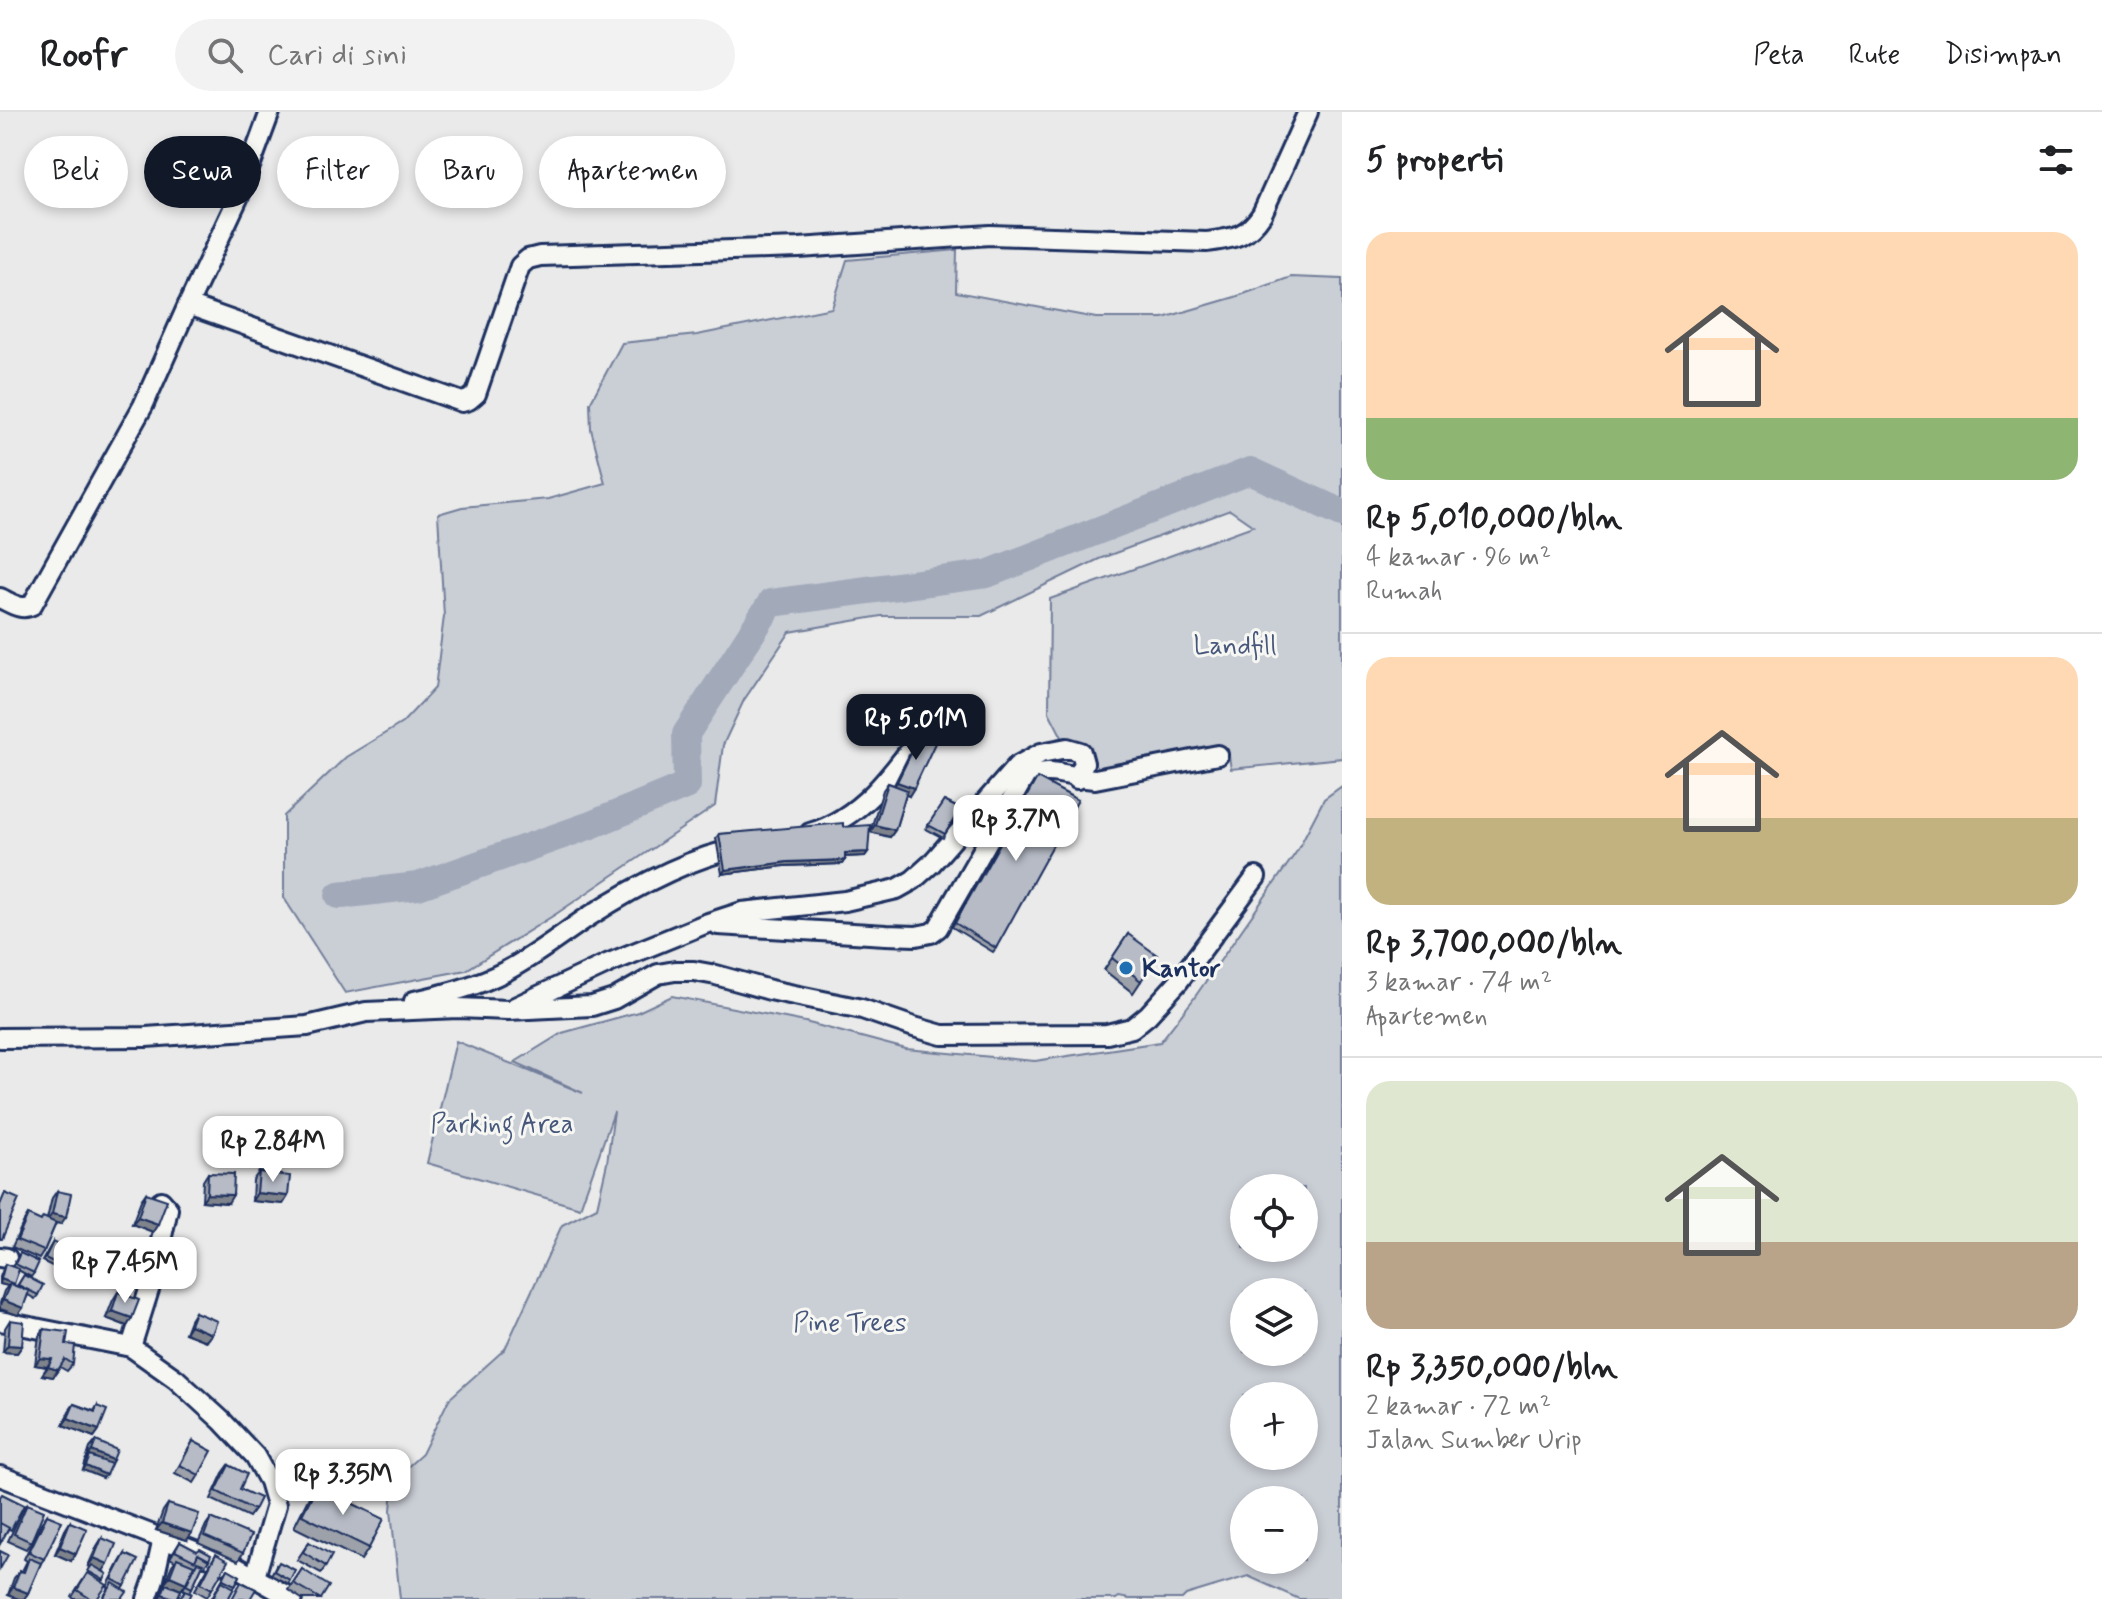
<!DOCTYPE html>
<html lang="id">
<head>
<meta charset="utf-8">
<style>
	:root { --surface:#fff; --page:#f2f2f2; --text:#202124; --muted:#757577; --line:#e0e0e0; --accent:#111827 }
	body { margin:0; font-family:Mynerve,sans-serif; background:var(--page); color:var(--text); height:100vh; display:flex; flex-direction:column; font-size:30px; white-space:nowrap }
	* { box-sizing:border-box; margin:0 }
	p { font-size:26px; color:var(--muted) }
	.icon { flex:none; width:44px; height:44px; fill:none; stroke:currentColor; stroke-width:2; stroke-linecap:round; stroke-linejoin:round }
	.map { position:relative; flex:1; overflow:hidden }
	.drawer { display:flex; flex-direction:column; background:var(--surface); width:760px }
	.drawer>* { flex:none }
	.banner { position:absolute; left:24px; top:24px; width:760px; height:72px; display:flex; gap:16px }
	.fabs { position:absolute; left:1230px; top:1062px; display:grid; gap:16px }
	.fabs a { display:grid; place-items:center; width:88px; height:88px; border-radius:50%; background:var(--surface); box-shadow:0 4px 12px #0003; font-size:40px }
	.price { position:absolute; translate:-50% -68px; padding:0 18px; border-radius:16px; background:#fff; color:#222; font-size:26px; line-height:52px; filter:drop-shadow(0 2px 4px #0008) }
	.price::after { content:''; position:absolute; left:50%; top:48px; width:24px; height:18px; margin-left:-12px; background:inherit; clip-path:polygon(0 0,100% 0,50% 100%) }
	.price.active { background:var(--accent); color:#fff }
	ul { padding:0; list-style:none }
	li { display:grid; align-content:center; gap:16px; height:424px; padding:0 24px }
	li+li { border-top:2px solid var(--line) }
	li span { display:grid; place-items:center; height:248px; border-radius:24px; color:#555 }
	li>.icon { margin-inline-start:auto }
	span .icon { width:144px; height:144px; fill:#fffc; stroke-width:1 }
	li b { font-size:34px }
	h2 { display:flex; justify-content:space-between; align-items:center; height:96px; padding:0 24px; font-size:34px }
	.tag { padding:0 28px; border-radius:36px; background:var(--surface); box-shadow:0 4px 12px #0003; font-size:28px; line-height:72px }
	.tag.active { background:var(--accent); color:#fff }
	header { display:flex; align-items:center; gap:48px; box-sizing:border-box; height:112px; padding:0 40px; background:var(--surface); border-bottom:2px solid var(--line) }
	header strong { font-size:38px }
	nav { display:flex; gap:44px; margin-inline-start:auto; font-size:28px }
	.search { width:560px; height:72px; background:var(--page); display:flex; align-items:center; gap:20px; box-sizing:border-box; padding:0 28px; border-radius:44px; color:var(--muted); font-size:30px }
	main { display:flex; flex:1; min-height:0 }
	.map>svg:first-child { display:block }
	.green { fill:#caced5; stroke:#727e9a; stroke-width:2; fill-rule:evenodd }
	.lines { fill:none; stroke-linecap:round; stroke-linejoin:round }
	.river { stroke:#a2aaba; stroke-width:28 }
	.minor-casing { stroke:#1b2f5e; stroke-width:24 }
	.minor { stroke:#f6f6f2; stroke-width:18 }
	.wall { fill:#9da1aa; stroke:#1b2f5e; stroke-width:2 }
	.shaded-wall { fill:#7f838b; stroke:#1b2f5e; stroke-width:2 }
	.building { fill:#b6bbc6; stroke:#1b2f5e; stroke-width:2 }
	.poi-dot { fill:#1f6fb2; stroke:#f6f6f2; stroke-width:3 }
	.labels { text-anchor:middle; stroke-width:6; stroke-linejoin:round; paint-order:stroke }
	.park-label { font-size:26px; fill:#47577c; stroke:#f6f6f2 }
	.poi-label { font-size:26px; font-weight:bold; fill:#1b2f5e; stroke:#f6f6f2; text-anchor:start }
</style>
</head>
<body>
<header>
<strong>Roofr</strong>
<div class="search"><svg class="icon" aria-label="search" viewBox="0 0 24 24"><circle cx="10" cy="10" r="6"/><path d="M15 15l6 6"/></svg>Cari di sini</div>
<nav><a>Peta</a><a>Rute</a><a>Disimpan</a></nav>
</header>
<main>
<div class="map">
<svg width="1342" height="1487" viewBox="0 0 1342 1487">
	<rect width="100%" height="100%" fill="#e9eae9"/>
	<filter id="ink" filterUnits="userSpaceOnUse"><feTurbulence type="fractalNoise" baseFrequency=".0125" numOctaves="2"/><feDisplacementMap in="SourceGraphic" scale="16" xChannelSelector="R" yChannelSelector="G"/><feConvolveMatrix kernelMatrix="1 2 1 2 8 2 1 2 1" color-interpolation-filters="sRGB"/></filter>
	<g filter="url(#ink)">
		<g class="green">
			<path d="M957,138L956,180L1096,206H1163L1235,185L1291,165L1342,167V646L1231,657L1228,638L1095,666L1086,652L1067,635L1049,600L1050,487L1253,414L1230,398L1099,447L981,504H881L790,520L744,588L723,633L715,694L556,802L466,858L345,881L284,786V704L346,645L402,611L435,576L444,504L438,402L462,395L548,387L605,371L591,317L590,291L622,231L697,223L832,196L847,148Z"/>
			<path d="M1342,674V1487H1299L1248,1464L1186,1483L1182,1487H1129L1119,1485L1116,1487H400L391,1398L394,1367L422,1342L449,1287L505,1237L562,1113L597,1095L607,1051L614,1000L580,1096L427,1051L456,929L583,981L515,950L562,921L638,900L672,884L805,910L906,937L1035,949L1160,930L1192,889L1297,739L1324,687ZM1304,1076V1136H1244V1076ZM1304,1180V1240H1244V1180ZM1244,1284H1304V1344H1244ZM1244,1388H1304V1448H1244Z"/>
		</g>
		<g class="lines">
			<path class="river" d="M339,783L418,774L591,713L687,673L686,622L771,491L987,462L1250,359L1342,401"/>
			<g class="minor-casing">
				<g id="minor">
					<path d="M188,193L239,84L270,0"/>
					<path d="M0,486C11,491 21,499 32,493L143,294L188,193L462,290L469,288L476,282L520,154L528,147L540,144L799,136L990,123L1207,130C1233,126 1246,126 1262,102L1308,0"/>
					<path d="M810,721C866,705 900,651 932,608"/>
					<path d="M718,813L886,823L916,824L931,821L938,816L1023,668C1050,651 1066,666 1095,667L1218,643"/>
					<path d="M414,889C446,882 477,874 506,859C535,844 561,823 588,805C634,775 688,746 742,735"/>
					<path d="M515,895L609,851L705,812L742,800L845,789L897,777L913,768L931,752L1017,654L1041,641L1067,636L1081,640L1084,651L1077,667"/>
					<path d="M0,926L146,925L307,914L366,900L458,896L508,898L592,894L614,887L658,862L675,859H694L716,863L770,878L862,897L914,915L942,923L1107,922L1132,916L1148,903L1178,870L1256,765"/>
					<path d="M0,1145L7,1146"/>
					<path d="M0,1209L131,1235L176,1267L222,1309L255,1344L269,1369L276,1393L255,1465"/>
					<path d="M131,1235L153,1165L168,1097L161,1089"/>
					<path d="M0,1364L163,1427L154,1467L147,1487"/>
					<path d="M163,1427L236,1455L293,1487"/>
				</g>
			</g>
			<use href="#minor" class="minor"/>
		</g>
		<g class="wall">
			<path d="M919,625L909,684L906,682L895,718L890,725L870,720L883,678L888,671L894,673L914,633Z"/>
			<path d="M1034,669L996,836L993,840L952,815Z"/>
			<path d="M944,689L960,697L943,726L926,717Z"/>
			<path d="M843,715L868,740L865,744L845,745L842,752L784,754L722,762L716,726L719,722Z"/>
			<path d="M1128,822L1141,869L1133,881L1104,858Z"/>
			<path d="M259,1060L288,1084L283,1092L252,1089L253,1068Z"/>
			<path d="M208,1061L228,1091L202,1089L203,1069Z"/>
			<path d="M57,1079L61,1112L56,1111L44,1139L39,1147L12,1135L23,1111L28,1103L40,1109L47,1107L52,1086Z"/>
			<path d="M146,1081L153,1120L132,1112L141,1088Z"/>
			<path d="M53,1130L55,1151L52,1154L42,1149Z"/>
			<path d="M20,1141L34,1161L31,1165L18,1158L13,1173L17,1174L24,1163L38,1183L35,1187L28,1183L18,1203L0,1197V1191L4,1179L8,1174L0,1172V1165L5,1152L12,1155Z"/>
			<path d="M118,1180L132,1206L127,1214L106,1206L113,1188Z"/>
			<path d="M195,1200L206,1229L185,1221L190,1208Z"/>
			<path d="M10,1208L22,1234L17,1241L3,1240L5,1216Z"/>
			<path d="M44,1217L66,1232L73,1252L67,1259L60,1255L53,1265L42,1263L47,1255L35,1253L39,1224Z"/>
			<path d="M74,1292L94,1299L97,1294L99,1318L94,1325L63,1313L69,1299Z"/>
			<path d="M96,1329L113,1348L103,1366L83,1358L90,1336Z"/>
			<path d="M193,1329L199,1363L194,1371L175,1361Z"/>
			<path d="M229,1353L240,1377L254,1398L249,1405L211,1387L223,1361Z"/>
			<path d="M317,1374L369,1436L361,1448L294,1415L309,1385Z"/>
			<path d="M27,1392L31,1430L26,1437L8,1429L22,1399Z"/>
			<path d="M168,1392L187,1428L156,1418L163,1399Z"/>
			<path d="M47,1403L44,1447L41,1451L28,1481L24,1487H19L8,1483L14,1466L20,1459H22L27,1449L24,1447L41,1411Z"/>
			<path d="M211,1406L243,1441L238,1449L198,1431L206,1413Z"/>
			<path d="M70,1410L71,1449L55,1442L65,1418Z"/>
			<path d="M102,1426L103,1459L107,1462L102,1470L97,1487H74L72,1485L86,1463L91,1455L88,1454L97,1434Z"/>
			<path d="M180,1430L209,1448L204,1455L202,1454L190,1480L189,1487H179L185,1478L183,1477L186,1472L180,1478L177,1487H163L159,1485L172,1453L175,1449L170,1446Z"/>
			<path d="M309,1430L326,1454L321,1461L297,1448Z"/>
			<path d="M125,1442V1474L123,1477L122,1487H102L109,1476L107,1475L120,1450Z"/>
			<path d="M216,1442L212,1477L207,1485L195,1478Z"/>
			<path d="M276,1453L290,1468L288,1472L271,1463Z"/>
			<path d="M228,1457L240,1464L228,1487H211Z"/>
			<path d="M302,1457L321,1487H302L288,1478Z"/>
		</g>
		<g class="shaded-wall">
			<path d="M897,670L914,676L909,684L891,678Z"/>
			<path d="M875,713L895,718L890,725L870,720Z"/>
			<path d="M868,740L865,744L842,745L845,741Z"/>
			<path d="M845,748L842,752L784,754L722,762L725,758L787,750Z"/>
			<path d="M257,1081L288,1084L283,1092L252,1089Z"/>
			<path d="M207,1082L233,1083L228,1091L202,1089Z"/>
			<path d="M52,1102L66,1105L61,1112L47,1109Z"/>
			<path d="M138,1105L158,1112L153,1120L132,1112Z"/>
			<path d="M1,1167L14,1172L12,1175L10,1172L8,1174L0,1172Z"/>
			<path d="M3,1188L23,1196L18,1203L0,1197V1193Z"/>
			<path d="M112,1199L132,1206L127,1214L106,1206Z"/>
			<path d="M190,1213L212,1222L206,1229L185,1221Z"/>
			<path d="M8,1233L22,1234L17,1241L3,1240Z"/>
			<path d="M40,1246L52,1247L47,1255L35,1253Z"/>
			<path d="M48,1255L58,1258L53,1265L42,1263Z"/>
			<path d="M68,1306L99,1318L94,1325L63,1313Z"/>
			<path d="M92,1339L113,1348L108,1356L90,1344L88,1347H86Z"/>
			<path d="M86,1354L106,1363L103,1366L83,1358Z"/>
			<path d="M162,1411L192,1421L187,1428L156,1418Z"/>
			<path d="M60,1435L76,1442L71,1449L55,1442Z"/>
			<path d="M94,1446L108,1452L103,1459L88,1454Z"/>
			<path d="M170,1464L186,1471L181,1478L164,1471Z"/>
			<path d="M13,1475L28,1481L24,1487H19L8,1483Z"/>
			<path d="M162,1482L167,1484L165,1487L159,1485Z"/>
		</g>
		<g class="building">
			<path d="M919,625L936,629L914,676L897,670Z"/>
			<path d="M1037,666L1078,688L996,836L955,811Z"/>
			<path d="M888,671L907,678L895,718L875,713Z"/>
			<path d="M944,689L960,697L945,722L928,713Z"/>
			<path d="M843,711V715L870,713L868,740L845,741V748L787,750L725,758L719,722Z"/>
			<path d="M1128,822L1157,843L1141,869L1112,846Z"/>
			<path d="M259,1060L290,1064L288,1084L257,1081Z"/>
			<path d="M208,1061L234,1062L233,1083L207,1082Z"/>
			<path d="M57,1079L71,1082L66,1105L52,1102Z"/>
			<path d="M5,1081L19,1087L2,1127H0V1093Z"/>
			<path d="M146,1081L167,1088L158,1112L138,1105Z"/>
			<path d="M28,1103L41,1109L43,1105L56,1111L44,1139L17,1128Z"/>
			<path d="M53,1130L63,1135L55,1151L45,1146Z"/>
			<path d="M20,1141L39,1150L34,1161L15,1152Z"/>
			<path d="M5,1152L19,1157L14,1172L1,1167Z"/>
			<path d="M24,1163L43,1173L38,1183L18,1173Z"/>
			<path d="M10,1172L29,1179L23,1196L3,1188Z"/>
			<path d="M118,1180L139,1188L132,1206L112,1199Z"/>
			<path d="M195,1200L217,1209L212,1222L190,1213Z"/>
			<path d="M10,1208L24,1210L22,1234L8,1233Z"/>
			<path d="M44,1217L68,1220L66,1232L75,1233L73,1252L65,1247L58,1258L48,1255L52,1247L40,1246Z"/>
			<path d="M74,1292L95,1300L97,1294L107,1298L99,1318L68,1306Z"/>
			<path d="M96,1329L117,1338L113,1348L92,1339Z"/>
			<path d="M193,1329L212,1339L199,1363L180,1353Z"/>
			<path d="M90,1344L111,1352L106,1363L86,1354Z"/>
			<path d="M229,1353L247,1362L240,1377L260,1386L254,1398L216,1379Z"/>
			<path d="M317,1374L384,1407L369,1436L302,1403Z"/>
			<path d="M2,1382L24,1393L11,1418L0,1411V1385Z"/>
			<path d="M27,1392L44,1399L31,1430L14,1422Z"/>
			<path d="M168,1392L199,1402L192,1421L162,1411Z"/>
			<path d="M47,1403L62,1409L44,1447L29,1440Z"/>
			<path d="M211,1406L251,1423L243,1441L204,1424Z"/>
			<path d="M70,1410L87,1417L76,1442L60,1435Z"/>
			<path d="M0,1411L9,1416L0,1432Z"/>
			<path d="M102,1426L116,1432L108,1452L94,1446Z"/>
			<path d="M180,1430L197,1439L200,1437L211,1443L209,1448L198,1442L195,1449L175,1439Z"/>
			<path d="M309,1430L332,1443L326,1454L303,1440Z"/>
			<path d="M0,1439L8,1443L0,1457Z"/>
			<path d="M125,1442L138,1448L125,1474L112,1467Z"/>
			<path d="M216,1442L228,1449L212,1477L201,1471Z"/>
			<path d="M29,1446L41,1451L28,1481L13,1475L20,1459L24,1460Z"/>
			<path d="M177,1446L194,1453L186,1471L170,1464Z"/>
			<path d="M197,1450L203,1452L192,1476L186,1473Z"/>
			<path d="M279,1450L295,1458L290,1468L274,1459Z"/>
			<path d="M92,1453L107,1462L104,1468L88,1459Z"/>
			<path d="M228,1457L240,1464L235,1473L223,1467Z"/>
			<path d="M302,1457L329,1474L321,1487L293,1471Z"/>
			<path d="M88,1461L107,1473L97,1487H91L77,1478Z"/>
			<path d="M222,1469L234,1476L228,1487H218L213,1485Z"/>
			<path d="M241,1470L256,1477L250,1487H232Z"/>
			<path d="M113,1471L127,1480L122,1487H107L104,1485Z"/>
			<path d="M166,1472L181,1478L177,1487L162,1482Z"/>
			<path d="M185,1478L192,1481L189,1487H180Z"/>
		</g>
	</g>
	<circle class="poi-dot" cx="1126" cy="856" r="8"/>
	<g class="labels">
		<g class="park-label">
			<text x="1235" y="542">Landfill</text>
			<text x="502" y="1020">Parking Area</text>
			<text x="850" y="1219">Pine Trees</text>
		</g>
		<g class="poi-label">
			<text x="1142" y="865">Kantor</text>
		</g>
	</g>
</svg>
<div class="fabs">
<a><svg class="icon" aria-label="locate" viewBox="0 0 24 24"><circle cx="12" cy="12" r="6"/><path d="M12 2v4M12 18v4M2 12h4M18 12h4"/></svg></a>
<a><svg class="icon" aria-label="layers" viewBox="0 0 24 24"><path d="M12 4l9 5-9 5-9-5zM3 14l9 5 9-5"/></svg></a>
<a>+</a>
<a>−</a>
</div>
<b class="price active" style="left:916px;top:650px">Rp 5.01M</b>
<b class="price" style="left:1016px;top:751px">Rp 3.7M</b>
<b class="price" style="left:273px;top:1072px">Rp 2.84M</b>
<b class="price" style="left:125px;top:1193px">Rp 7.45M</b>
<b class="price" style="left:343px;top:1405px">Rp 3.35M</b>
<div class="banner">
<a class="tag">Beli</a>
<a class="tag active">Sewa</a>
<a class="tag">Filter</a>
<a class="tag">Baru</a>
<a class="tag">Apartemen</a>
</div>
</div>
<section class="drawer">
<h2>5 properti<svg class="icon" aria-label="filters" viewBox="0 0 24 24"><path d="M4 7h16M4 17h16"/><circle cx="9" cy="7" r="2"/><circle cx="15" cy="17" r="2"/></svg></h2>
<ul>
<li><span style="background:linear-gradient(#ffd9b3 75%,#8fb573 0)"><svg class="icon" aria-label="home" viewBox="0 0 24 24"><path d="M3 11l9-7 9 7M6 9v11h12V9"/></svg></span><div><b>Rp 5,010,000/bln</b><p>4 kamar · 96 m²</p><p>Rumah</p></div></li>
<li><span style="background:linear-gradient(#ffd9b3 65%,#c2b280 0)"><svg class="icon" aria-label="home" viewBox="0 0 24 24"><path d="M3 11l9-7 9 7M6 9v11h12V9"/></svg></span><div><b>Rp 3,700,000/bln</b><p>3 kamar · 74 m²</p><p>Apartemen</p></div></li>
<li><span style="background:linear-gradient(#dfe7d0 65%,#b9a48a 0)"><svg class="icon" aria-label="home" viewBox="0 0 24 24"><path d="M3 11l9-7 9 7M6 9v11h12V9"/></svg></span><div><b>Rp 3,350,000/bln</b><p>2 kamar · 72 m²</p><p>Jalan Sumber Urip</p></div></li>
</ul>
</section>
</main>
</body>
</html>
